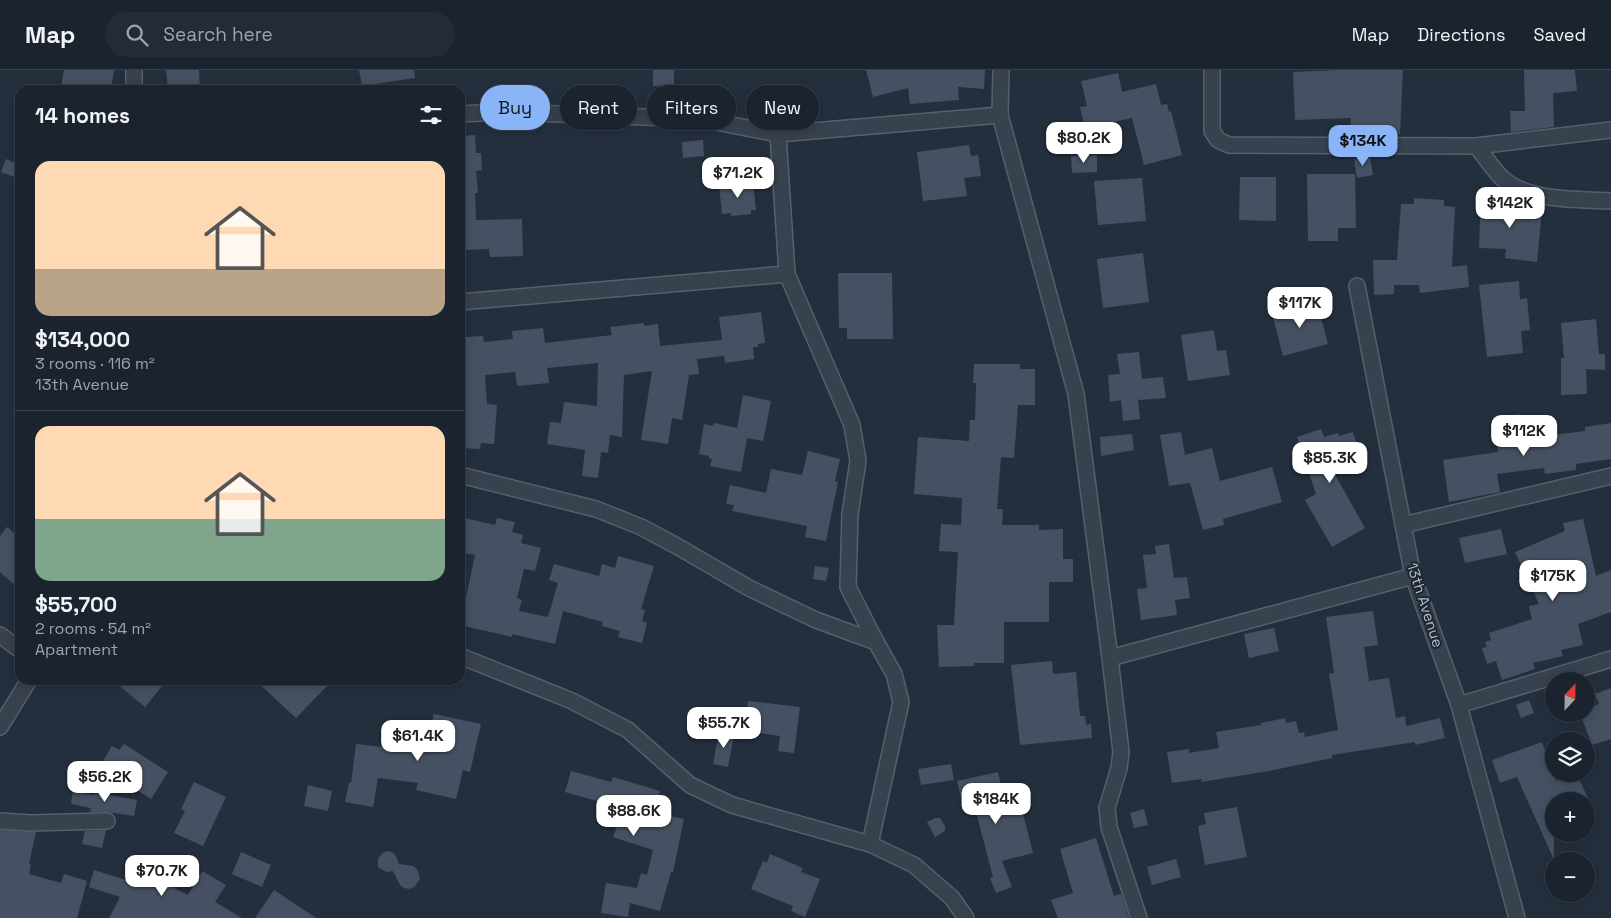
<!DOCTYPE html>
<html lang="en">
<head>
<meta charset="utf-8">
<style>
	:root { --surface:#1b232e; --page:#242b36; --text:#f1f3f6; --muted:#a0a4aa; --line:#39404a; --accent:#8ab4f8 }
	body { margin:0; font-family:"Space Grotesk",sans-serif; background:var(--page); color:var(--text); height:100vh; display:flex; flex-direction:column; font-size:19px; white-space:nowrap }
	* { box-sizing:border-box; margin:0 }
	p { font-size:16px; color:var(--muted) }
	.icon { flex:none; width:28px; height:28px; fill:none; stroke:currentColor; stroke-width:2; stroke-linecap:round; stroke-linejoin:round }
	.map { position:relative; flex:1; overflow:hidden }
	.details { position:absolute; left:15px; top:15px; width:450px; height:600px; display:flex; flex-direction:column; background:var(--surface); border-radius:15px; box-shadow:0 2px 12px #0003,0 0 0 1px var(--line) }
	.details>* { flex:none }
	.banner { position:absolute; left:480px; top:15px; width:475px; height:45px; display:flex; gap:10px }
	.needle { width:32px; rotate:22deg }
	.fabs { position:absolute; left:1545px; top:602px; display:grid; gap:10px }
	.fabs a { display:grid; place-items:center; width:50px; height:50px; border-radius:50%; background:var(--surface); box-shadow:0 2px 12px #0003,0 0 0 1px var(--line); font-size:25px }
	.price { position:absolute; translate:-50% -42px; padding:0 11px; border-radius:10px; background:#fff; color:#222; font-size:16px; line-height:32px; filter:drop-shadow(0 1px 2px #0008) }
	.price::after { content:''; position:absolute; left:50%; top:30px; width:15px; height:11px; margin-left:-8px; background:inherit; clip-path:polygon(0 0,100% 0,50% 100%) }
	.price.selected { background:var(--accent); color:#111 }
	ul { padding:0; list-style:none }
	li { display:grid; align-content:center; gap:10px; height:265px; padding:0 20px }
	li+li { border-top:1px solid var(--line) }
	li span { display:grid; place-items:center; height:155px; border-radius:15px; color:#555 }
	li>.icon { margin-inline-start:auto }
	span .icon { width:90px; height:90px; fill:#fffc; stroke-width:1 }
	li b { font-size:21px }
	h2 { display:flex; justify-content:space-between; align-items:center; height:60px; padding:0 20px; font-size:21px }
	.pill { padding:0 18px; border-radius:22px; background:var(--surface); box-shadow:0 2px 12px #0003,0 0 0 1px var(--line); font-size:18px; line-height:45px }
	.pill.selected { background:var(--accent); color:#111 }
	header { display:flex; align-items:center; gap:30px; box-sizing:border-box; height:70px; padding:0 25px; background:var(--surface); border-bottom:1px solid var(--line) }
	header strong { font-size:24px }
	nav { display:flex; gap:28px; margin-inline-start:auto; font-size:18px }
	.search { width:350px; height:45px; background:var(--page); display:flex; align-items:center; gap:12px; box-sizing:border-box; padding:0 18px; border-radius:28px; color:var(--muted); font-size:19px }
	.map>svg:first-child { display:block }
	.building { fill:#455162 }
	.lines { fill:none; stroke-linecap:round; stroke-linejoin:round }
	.street-casing { stroke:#565f6c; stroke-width:18 }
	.street { stroke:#38414e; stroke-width:15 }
	.labels { text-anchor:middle; stroke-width:4; stroke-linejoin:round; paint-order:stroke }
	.street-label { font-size:15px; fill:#b4bcc9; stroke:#1d2633 }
</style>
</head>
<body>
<header>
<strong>Map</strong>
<div class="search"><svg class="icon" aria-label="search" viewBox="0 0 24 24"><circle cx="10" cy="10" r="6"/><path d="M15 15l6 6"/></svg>Search here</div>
<nav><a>Map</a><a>Directions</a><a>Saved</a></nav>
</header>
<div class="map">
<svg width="1611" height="848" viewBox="0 0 1611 848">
	<rect width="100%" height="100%" fill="#242f3e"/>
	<g class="building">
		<path d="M64,0H114L111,20H80L61,17Z"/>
		<path d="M166,0H199L200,20H168Z"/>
		<path d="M359,0H414L415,8L362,16Z"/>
		<path d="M653,0H674V15L653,16Z"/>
		<path d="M866,0H985L984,19L958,17L959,30L910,34L908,18L873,27Z"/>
		<path d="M1342,0H1403L1400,64L1350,61L1351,48L1295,50L1293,2Z"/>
		<path d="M1524,0H1575L1577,21L1553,23L1554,57L1511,62L1510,41H1525Z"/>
		<path d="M1118,3L1122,22L1156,14L1161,35L1167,34L1169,42L1171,41L1182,85L1144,95L1132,48L1085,58L1080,37L1087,36L1081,11Z"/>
		<path d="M475,65L476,83H481L482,100L476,101L478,123H475L476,150L522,149L523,186L490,187L489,179L460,180V66Z"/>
		<path d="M703,70L704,86L683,88L682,72Z"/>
		<path d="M969,75L971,86L978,85L981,106L964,108L967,126L923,131L917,82Z"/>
		<path d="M1097,85V102L1072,103L1071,86Z"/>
		<path d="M1370,87L1373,105L1357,108L1354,89Z"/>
		<path d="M6,89L20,95V109L1,102Z"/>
		<path d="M1307,104H1355L1356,158H1338V171H1308Z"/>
		<path d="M1240,107H1276V151L1239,150Z"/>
		<path d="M1142,108L1146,151L1098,155L1094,111Z"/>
		<path d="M753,112L756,140H751V144L731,146V143L722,144L719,116Z"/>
		<path d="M1481,124H1497V134L1542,140L1537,192L1505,188L1506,179L1479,178Z"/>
		<path d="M1414,128L1444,130V136L1455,137L1452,197L1467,195L1469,217L1420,223L1419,215H1394V224L1374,225L1373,190H1397L1401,134H1414Z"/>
		<path d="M1143,183L1149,232L1103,238L1097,189Z"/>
		<path d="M838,203H892L893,269H847V258H839Z"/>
		<path d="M1519,211L1520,229L1527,228L1530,260L1521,261L1523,283L1487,287L1479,215Z"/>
		<path d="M1317,233L1328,274L1283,286L1272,244Z"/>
		<path d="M761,242L765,273L758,274V277H753L754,289L725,293L724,286L697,289L699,304L689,305L682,350L672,348L668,374L641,370L652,301L624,305L622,367L610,365L608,383L601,382L598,408L582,406L585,380L547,374L550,352L561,353L564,332L597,336L598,293L547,298L549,313L517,316L515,302L485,305L487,334L497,335L494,374L481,373L480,379L462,378V372H460V270H466V267L483,266L484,272L513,269L512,261L543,258L545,273L612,265L610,257L644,253V256L658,254L660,276L722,270L719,247Z"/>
		<path d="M1596,249L1599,284H1605V300L1586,299L1587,324L1561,325V288H1564L1561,253Z"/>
		<path d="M1214,260L1217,281L1226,280L1230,305L1188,311L1181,265Z"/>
		<path d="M1139,282L1142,309L1163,307L1166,328L1138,330L1140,349L1123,351L1121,330L1110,332L1108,305L1120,304L1117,284Z"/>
		<path d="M974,294H1020V299H1035V335H1018L1014,388L1001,387L997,439H1003L1002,455H1039V460L1063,459V489H1073V512H1049V552H1004V593H974V596L939,597L937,555H954L958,482L939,481L941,454L961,455L962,428L914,424L918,367L969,371L970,350H975L976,313H973Z"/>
		<path d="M743,325L771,331L763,371L747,368L741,402L710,396L712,389L709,388V386L699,384L704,354L713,356L714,353L737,358Z"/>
		<path d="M1520,344L1523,369L1585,361V357L1611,353V389L1576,394V400L1545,404L1544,398L1497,404L1500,422L1449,432L1443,390L1498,382L1493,347Z"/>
		<path d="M1321,359L1324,367L1338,363L1339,366L1353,362L1360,384L1339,391L1342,398L1333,401L1365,458L1332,477L1305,430L1316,424L1297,367Z"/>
		<path d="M1181,362L1185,385L1212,378L1220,411L1272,397L1282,432L1223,449L1224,455L1203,460L1190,413L1169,416L1160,365Z"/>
		<path d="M1132,364L1134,380L1101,386L1100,367Z"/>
		<path d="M808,381L840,389L835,411L838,412L826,471L805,467L807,456L732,441L734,435L726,434L730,415L766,423L771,399L802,405Z"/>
		<path d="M460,447L495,455L497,448L515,452L512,462L523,465L521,473L541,478L535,501L524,499L517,528L522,530L519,541L548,547L558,513L549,510L554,494L599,506L602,494L615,498L618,486L654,496L641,539L645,540L642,551L647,553L642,573L618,567L620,561L602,556L603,552L563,541L555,574L512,564V567L460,555V531L465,532L475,485L460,482Z"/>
		<path d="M1583,449L1596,506L1611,500V542L1578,554L1583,575L1561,580L1563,586L1533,593L1535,599L1502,610L1496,591L1487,594L1482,578L1487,577L1485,572L1491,570L1489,563L1532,549L1529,536L1539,534L1515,482L1565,461L1563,453Z"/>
		<path d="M7,457L20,468V520L0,502V466Z"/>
		<path d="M1501,459L1507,484L1465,493L1459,468Z"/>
		<path d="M1169,474L1174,508L1187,507L1190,528L1175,530L1177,545L1141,550L1137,519L1147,518L1143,485L1156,484L1155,476Z"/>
		<path d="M815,496L829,498L826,511L813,509Z"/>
		<path d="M1373,541L1378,575L1364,577L1369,611L1389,608L1396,648L1405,646L1406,656L1440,648L1445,668L1415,675V672L1332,685V688L1269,701L1201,712L1202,709L1172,713L1167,682L1189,679V683L1219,678L1216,662L1261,655V653L1285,648L1286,653L1296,651L1299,663L1304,662L1305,667L1338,660L1329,604L1334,603L1326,547Z"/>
		<path d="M1274,558L1279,581L1249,588L1244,564Z"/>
		<path d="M1052,591L1053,604L1076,602L1080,646H1085L1086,655L1091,654L1092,668L1020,675L1011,595Z"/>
		<path d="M112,610H167L145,637Z"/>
		<path d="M255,610H333L296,648Z"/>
		<path d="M1611,618V669L1592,675L1581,646L1590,643L1588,638L1599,634L1595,624Z"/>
		<path d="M1529,630L1534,643L1521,648L1516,635Z"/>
		<path d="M748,631L800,637L794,683L778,681L780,666L744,661Z"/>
		<path d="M434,644L481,654L470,702L463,700L456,729L416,720L418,713L378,708L373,737L345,732L349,713H351L356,674L425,682Z"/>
		<path d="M719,662L734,665L728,697L713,694Z"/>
		<path d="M1542,672L1556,711L1573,704H1577L1589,731H1554V790L1517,707L1500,713L1492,690Z"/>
		<path d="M124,674L168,702L151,729L100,696L112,676L119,680Z"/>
		<path d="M951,694L954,710L921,715L918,699Z"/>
		<path d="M571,701L611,712L613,707L660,721L653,743L684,749L673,802H671L660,841L630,833L628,847L601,843L606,813L637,818L641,803L647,805L653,780L613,767L617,757L598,752L604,733L565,722Z"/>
		<path d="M998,702L1007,740L1021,736L1033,783L1002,791L1012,817L996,823L990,808L993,807L976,742L969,744L966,732L962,733L957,711Z"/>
		<path d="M194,712L226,727L203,776L174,763L185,741L181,739Z"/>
		<path d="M308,715L332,721L328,741L304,736Z"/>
		<path d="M73,721L94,725L95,723L137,730L134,746L107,742H90L91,738L71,734Z"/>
		<path d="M1237,737L1247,787L1205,795L1198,756L1206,754L1204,743Z"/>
		<path d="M1144,739L1148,755L1134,758L1130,743Z"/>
		<path d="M935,748H940L945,756V761L935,767L927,752Z"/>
		<path d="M0,760L36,762L29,794L31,795L29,804L61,813L64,804L87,811L77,848H0Z"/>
		<path d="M106,760L102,778L82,774L85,761Z"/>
		<path d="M1096,768L1114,826L1121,824L1129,848H1058L1051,830L1073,823L1060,779Z"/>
		<path d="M389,781L393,783L396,786L399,794L413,796L417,799L420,809L414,817L409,819L404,818L400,815L393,801L386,802L378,797V788L384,782Z"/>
		<path d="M241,782L271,795L262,817L232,804Z"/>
		<path d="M770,784L803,798L801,802L820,809L805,847L791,841L793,836L751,819L763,791L767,793Z"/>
		<path d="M1176,789L1181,807L1152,815L1147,797Z"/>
		<path d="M136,798L188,825L202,801L226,815L215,832L242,848H109L120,827L89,817L94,800L129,811Z"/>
		<path d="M274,820L316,848H255Z"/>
	</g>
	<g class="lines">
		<g class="street-casing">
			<g id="street">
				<path d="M134,0V20"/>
				<path d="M1001,0L1000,45L1076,324L1110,588L1121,682L1119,698L1107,738L1109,757L1139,848"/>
				<path d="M1212,0V61L1218,70L1229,75L1476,76L1611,60"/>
				<path d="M460,44L499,42L701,49L778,64L1000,45"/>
				<path d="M778,64L787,204L852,355L858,391L850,444L848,517L876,572"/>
				<path d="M1476,76C1485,86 1493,100 1503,109C1530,132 1578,129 1611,131"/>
				<path d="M1357,216L1413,506L1459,635L1517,848"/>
				<path d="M460,232L787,204"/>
				<path d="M460,405L596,439L641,457L675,475L749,518L816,550L876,572L894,604L901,632L870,774"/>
				<path d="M1403,455L1611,406"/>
				<path d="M0,565L20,580"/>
				<path d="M460,586L572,631L628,660L690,715L732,735L870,774L914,795L952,828L966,848"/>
				<path d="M1110,588L1413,506"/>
				<path d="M1459,635L1611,589"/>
				<path d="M0,657L29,610"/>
				<path d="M0,751L30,753L107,751"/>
			</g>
		</g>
		<use href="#street" class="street"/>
	</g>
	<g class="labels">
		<g class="street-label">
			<text transform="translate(1425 535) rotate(72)" y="5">13th Avenue</text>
		</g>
	</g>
</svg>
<div class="fabs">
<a><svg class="needle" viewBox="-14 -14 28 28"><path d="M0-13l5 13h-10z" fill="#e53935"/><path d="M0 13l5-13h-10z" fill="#a0a4aa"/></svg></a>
<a><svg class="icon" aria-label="layers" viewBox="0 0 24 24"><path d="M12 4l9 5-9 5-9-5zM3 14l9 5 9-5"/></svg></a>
<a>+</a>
<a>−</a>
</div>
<b class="price" style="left:1084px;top:94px">$80.2K</b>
<b class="price selected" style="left:1363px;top:97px">$134K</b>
<b class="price" style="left:738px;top:129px">$71.2K</b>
<b class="price" style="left:1510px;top:159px">$142K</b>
<b class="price" style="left:1300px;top:259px">$117K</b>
<b class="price" style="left:1524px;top:387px">$112K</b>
<b class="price" style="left:1330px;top:414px">$85.3K</b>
<b class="price" style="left:1553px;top:532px">$175K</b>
<b class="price" style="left:724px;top:679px">$55.7K</b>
<b class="price" style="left:418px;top:692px">$61.4K</b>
<b class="price" style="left:105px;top:733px">$56.2K</b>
<b class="price" style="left:996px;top:755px">$184K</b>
<b class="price" style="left:634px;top:767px">$88.6K</b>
<b class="price" style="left:162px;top:827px">$70.7K</b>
<div class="banner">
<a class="pill selected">Buy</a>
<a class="pill">Rent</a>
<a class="pill">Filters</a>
<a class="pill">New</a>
</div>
<section class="details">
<h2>14 homes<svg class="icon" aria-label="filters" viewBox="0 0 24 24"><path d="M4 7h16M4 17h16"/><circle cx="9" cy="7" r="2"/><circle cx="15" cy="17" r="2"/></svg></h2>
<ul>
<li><span style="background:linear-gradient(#ffd9b3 70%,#b9a48a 0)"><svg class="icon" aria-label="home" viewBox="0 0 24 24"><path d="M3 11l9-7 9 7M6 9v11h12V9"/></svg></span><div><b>$134,000</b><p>3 rooms · 116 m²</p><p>13th Avenue</p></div></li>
<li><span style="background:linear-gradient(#ffd9b3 60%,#7fa58c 0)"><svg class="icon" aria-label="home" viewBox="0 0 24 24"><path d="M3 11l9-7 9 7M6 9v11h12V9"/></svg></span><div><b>$55,700</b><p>2 rooms · 54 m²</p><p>Apartment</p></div></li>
</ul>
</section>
</div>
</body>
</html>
